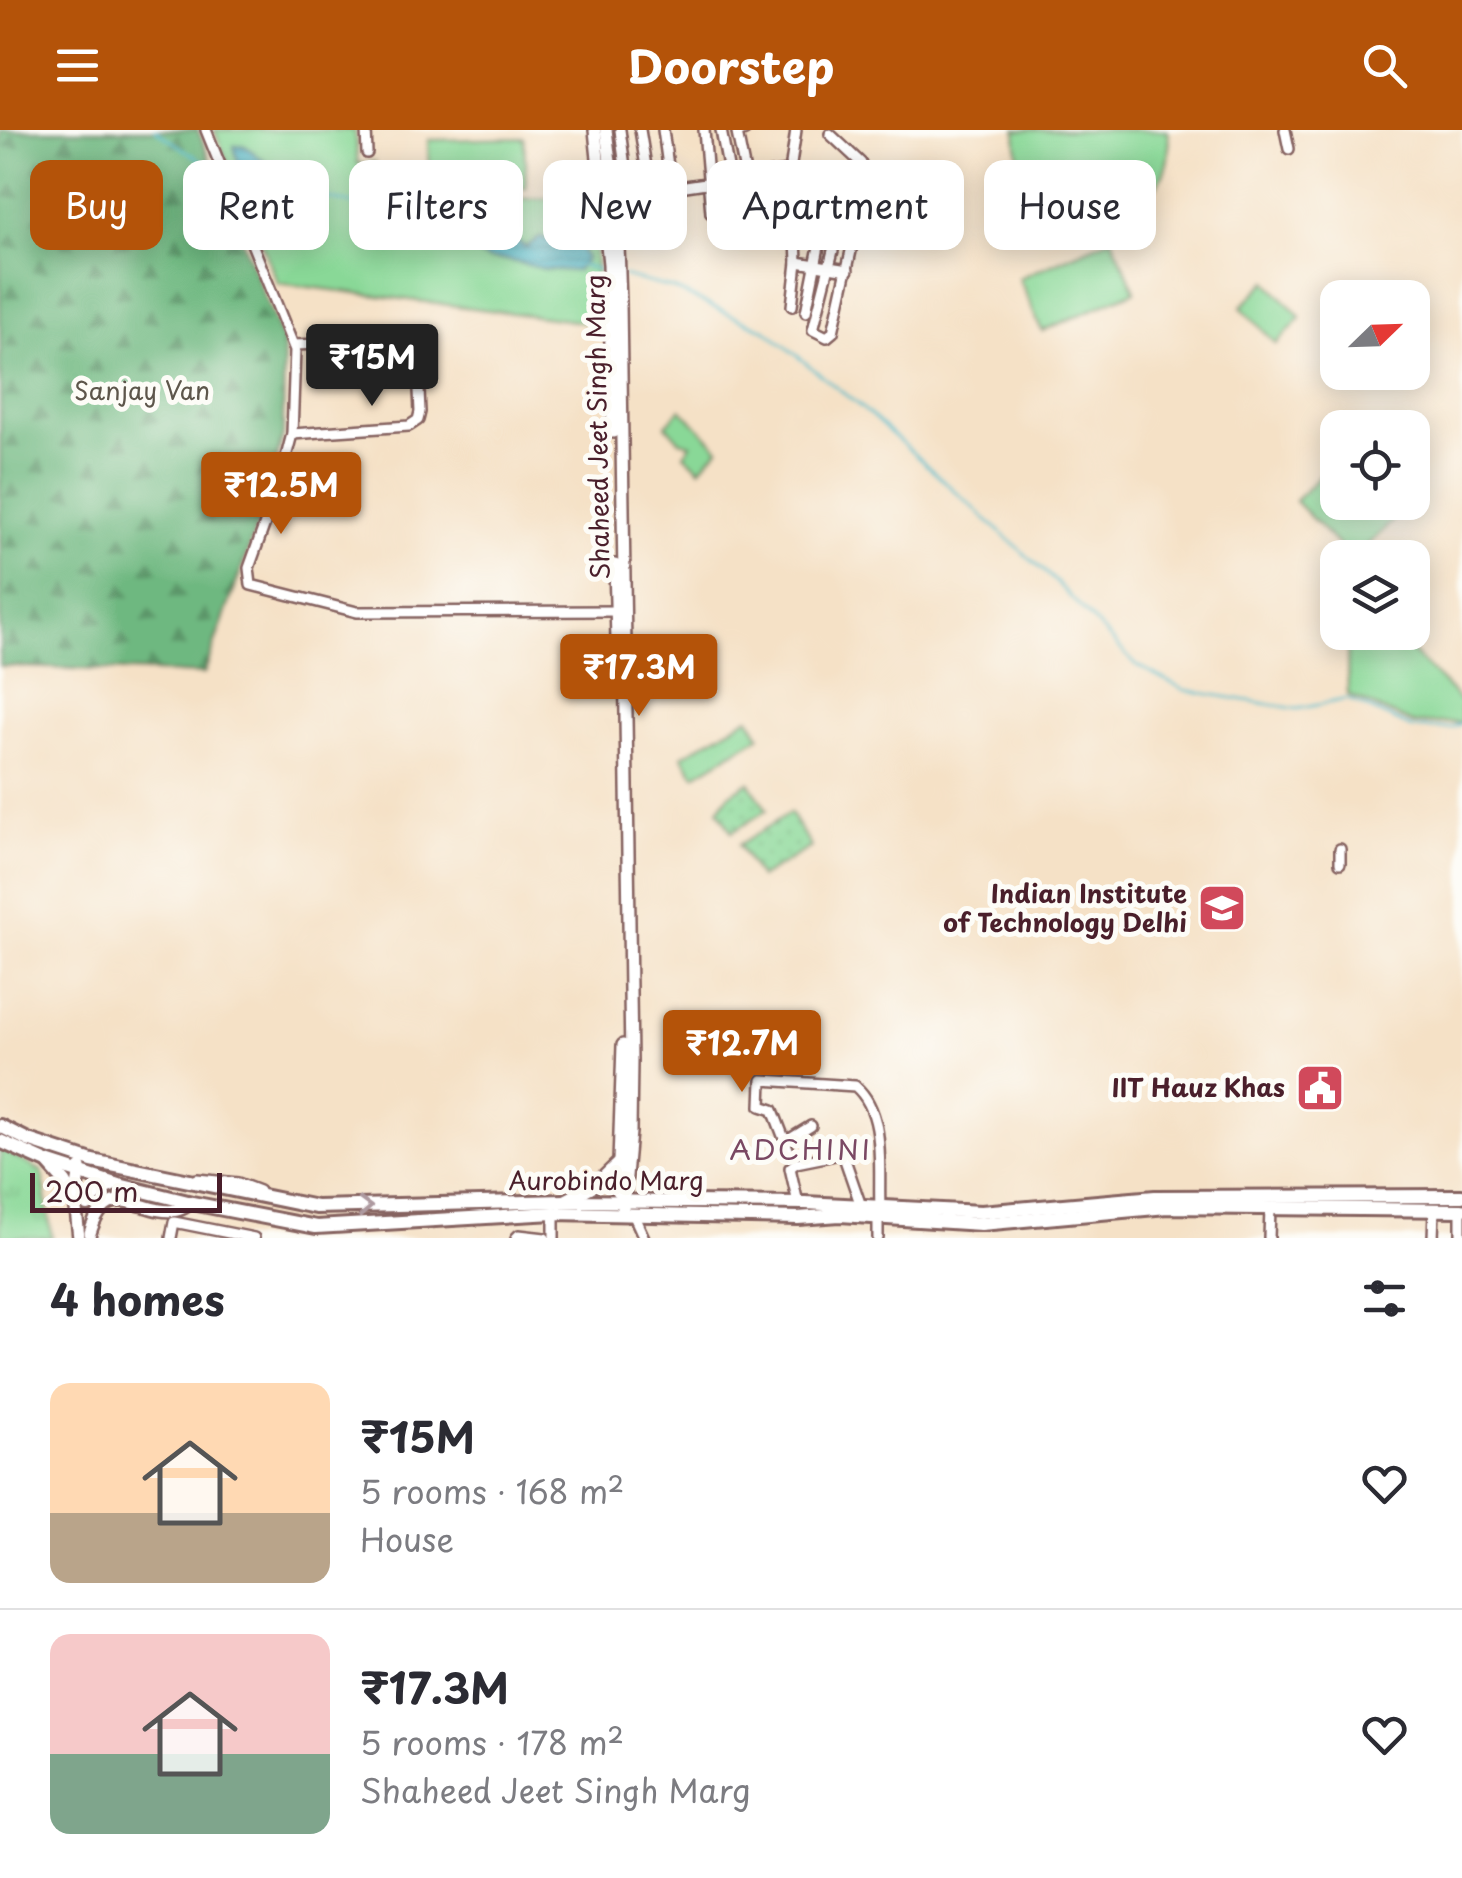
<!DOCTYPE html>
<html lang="en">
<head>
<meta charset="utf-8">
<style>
	:root { --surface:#fff; --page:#f7f7f7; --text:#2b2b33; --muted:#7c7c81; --line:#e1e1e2; --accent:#b45309 }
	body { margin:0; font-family:"Playpen Sans",sans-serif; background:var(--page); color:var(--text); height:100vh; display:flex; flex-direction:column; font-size:38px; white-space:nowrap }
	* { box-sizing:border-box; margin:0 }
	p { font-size:32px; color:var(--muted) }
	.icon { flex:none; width:55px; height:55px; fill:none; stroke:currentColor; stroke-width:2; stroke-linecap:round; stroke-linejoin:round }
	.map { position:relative; height:1108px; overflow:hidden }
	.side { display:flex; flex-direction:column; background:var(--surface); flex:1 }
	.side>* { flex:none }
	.top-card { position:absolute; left:30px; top:30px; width:1402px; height:90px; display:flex; gap:20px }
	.needle { width:65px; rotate:67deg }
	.tools { position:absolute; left:1320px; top:150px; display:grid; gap:20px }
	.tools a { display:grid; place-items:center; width:110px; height:110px; border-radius:20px; background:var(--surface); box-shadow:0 5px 25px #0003; font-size:50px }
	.scale { position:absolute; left:30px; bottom:25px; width:192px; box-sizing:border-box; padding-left:10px; border:5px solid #4a1f2b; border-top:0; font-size:28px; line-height:35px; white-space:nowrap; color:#4a1f2b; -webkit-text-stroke:8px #fdfcf7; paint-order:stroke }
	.price { position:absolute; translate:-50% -85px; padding:0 22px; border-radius:10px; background:var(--accent); color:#fff; font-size:32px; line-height:65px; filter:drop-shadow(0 2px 5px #0008) }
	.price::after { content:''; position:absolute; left:50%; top:60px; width:30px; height:22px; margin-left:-15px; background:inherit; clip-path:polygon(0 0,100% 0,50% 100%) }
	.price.current { background:#222; color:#fff }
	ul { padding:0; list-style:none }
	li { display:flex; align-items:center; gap:30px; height:250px; padding:0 50px }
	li+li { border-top:2px solid var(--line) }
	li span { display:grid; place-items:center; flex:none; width:280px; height:200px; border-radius:20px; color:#555 }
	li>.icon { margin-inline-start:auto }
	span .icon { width:120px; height:120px; fill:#fffc; stroke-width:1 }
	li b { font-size:42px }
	h2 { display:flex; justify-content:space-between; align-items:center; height:120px; padding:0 50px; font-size:42px }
	.pill { padding:0 35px; border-radius:20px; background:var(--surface); box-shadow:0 5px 25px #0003; font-size:35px; line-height:90px }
	.pill.current { background:var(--accent); color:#fff }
	header { display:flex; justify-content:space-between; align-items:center; height:130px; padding:0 50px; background:var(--accent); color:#fff; font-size:45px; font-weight:700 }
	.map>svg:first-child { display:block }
	.grass { fill:url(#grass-tufts); stroke:#6a7c61; stroke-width:2.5 }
	.forest { fill:url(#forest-firs); stroke:#5c6c56; stroke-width:2.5 }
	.park { fill:#89d897; stroke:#6a7c61; stroke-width:2.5 }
	.garden { fill:url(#garden-dots); stroke:#6a7c61; stroke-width:2.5 }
	.water { fill:url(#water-rules); stroke:#4c6c7a; stroke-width:2.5 }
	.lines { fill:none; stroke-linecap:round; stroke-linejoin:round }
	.stream { stroke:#4ebac9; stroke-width:2.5 }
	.minor-casing { stroke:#866361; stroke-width:14 }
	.major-casing { stroke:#866361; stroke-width:16 }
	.highway-casing { stroke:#866361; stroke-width:18 }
	.minor { stroke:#fff; stroke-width:9 }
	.major { stroke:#fff; stroke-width:11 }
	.highway { stroke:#fff; stroke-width:12 }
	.oneway { stroke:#ae9aa0 }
	.labels { text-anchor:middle; stroke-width:10; stroke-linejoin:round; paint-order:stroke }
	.park-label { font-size:25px; fill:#5d564b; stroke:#fdfcf7 }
	.street-label { font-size:25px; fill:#4a1f2b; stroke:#fdfcf7 }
	.poi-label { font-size:25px; font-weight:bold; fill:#4a1f2b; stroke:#fdfcf7; text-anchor:end }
	.neighbourhood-label { font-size:28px; letter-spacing:2.5px; fill:#7a4863; stroke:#fdfcf7 }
</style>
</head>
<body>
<header><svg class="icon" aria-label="menu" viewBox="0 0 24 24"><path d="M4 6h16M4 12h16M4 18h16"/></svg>Doorstep<svg class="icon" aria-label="search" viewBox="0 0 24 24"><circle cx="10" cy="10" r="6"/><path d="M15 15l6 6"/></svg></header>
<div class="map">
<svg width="1462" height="1108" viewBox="0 0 1462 1108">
	<defs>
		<pattern id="grass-tufts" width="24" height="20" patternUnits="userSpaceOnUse" patternTransform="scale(2.5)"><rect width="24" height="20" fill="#89d897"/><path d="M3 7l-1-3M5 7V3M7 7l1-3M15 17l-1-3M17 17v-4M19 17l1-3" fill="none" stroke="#78b982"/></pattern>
		<pattern id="forest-firs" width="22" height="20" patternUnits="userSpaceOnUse" patternTransform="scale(2.5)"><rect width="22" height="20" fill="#6eb880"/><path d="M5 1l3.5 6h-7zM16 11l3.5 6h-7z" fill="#5c9569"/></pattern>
		<pattern id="garden-dots" width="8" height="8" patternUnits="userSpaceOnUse" patternTransform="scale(2.5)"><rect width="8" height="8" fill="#89d897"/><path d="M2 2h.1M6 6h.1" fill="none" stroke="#78b982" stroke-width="1.8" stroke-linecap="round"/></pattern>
		<pattern id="water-rules" width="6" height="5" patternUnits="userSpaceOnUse" patternTransform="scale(2.5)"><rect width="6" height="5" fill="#4ebac9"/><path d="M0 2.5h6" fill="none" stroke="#4397a3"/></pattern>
	</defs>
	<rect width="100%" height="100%" fill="#fdfcf7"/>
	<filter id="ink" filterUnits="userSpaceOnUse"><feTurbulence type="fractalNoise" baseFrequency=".01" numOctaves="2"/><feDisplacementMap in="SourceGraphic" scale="20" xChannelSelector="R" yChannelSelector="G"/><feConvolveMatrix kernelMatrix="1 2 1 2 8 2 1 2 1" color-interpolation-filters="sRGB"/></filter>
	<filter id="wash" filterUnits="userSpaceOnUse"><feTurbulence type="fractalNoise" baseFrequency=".0048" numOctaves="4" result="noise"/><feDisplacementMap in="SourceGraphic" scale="40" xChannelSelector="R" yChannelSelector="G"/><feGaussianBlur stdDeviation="2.25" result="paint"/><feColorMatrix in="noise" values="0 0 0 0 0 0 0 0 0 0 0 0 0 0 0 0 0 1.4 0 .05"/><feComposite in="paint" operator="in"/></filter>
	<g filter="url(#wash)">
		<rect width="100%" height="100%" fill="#f5e1c6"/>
		<path class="grass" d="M0,1019L42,1041L52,1108H0Z"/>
		<path class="forest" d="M0,0H198L284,215L283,306L259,390L204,544L0,536Z"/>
		<g class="park">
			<path d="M214,0H355L358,34L375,32L378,70L594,68L598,194L278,153Z"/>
			<path d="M1016,0H1167C1188,100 1017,132 1016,0Z"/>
			<path d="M524,8L526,58L429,60L428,10Z"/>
			<path d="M1112,108L1135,161L1042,201L1019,148Z"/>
			<path d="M1267,151L1301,188L1276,214L1241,177Z"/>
			<path d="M681,279L719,318L700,339L684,324L691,314L680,311L666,295Z"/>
			<path d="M1337,329L1338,372L1410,375L1355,427H1350L1295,371Z"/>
			<path d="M1351,503H1393L1462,572V592L1414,594L1348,565L1347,516Z"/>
			<path d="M749,587L760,606L695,645L682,626Z"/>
		</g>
		<g class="garden">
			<path d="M749,652L767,680L732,702L718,680L729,665Z"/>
			<path d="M790,683L811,717L759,748L739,715Z"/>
		</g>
		<g class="water">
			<path d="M242,15C253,19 259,31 270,34C290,42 296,29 317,48L305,51L264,39L258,46L238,33L234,16Z"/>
			<path d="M478,89C497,93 509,107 526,117L541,107L564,113L575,105L586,129L576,141L545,139L507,130L488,129L455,111Z"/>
		</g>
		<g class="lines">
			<g class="stream">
				<path d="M155,0L220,43"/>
				<path d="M228,45L373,79L450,114L468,117"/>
				<path d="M579,135L606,141"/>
				<path d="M623,146L671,158L765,200L873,287L1057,453L1136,535L1185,560L1297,579L1348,569L1412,598H1451L1462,593"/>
			</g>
		</g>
	</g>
	<g filter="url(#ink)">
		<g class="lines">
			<g class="minor-casing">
				<g id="minor">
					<path d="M206,0L295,220L292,304L279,354L249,438L251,455L357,482L619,481"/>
					<path d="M366,0L367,23"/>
					<path d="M620,0L630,74L673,72L663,0"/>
					<path d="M640,0L650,61"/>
					<path d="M704,0L711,83L735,90L756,91"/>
					<path d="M721,0L730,48"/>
					<path d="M745,0L737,3L746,47"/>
					<path d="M1285,0L1289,19"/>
					<path d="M830,4L861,33"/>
					<path d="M790,41L796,0"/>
					<path d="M672,58L788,41L793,46L795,85L774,88"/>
					<path d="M796,74L857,81L859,85L833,202L827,207L813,200L844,77"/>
					<path d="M797,132L848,140"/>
					<path d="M792,176L797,132L795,85"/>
					<path d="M806,182L827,76"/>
					<path d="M292,304L409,296L418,290L420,282L417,216L412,210L295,215"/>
					<path d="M1340,733V719"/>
					<path d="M785,1012L811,996"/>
					<path d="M790,1024L773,980L761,976L762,950L855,956C887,983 878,1039 880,1077"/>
					<path d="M843,1024L861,1076"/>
					<path d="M197,1049L238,1053L259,1061"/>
					<path d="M798,1073L790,1038L796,1033L860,1020"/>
					<path d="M554,1083V1108"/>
					<path d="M634,1086L644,1108"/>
					<path d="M878,1087V1108"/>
					<path d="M1461,1106V1080"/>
					<path d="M171,1108L174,1092L254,1108"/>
					<path d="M516,1108L519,1105L545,1108"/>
					<path d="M1269,1108L1270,1078"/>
					<path d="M1433,1108L1434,1080"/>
				</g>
			</g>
			<g class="major-casing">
				<g id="major">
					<path d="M595,0L609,134L613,302"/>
					<path d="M606,0L617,87L620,172L631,931L630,1002L623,1079"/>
					<path d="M615,435L618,547"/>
					<path d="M618,1061L623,915"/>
					<path d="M566,1070L595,1055L619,1032"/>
					<path d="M90,1103C109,1043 142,1087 177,1080C183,1079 187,1075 192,1073"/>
					<path d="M79,1108L75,1070L80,1038"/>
				</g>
			</g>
			<g class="highway-casing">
				<g id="highway">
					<path d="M0,996L28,1010L92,1031L316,1077L565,1071L805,1073L981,1082L1155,1067L1462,1066"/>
					<path d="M0,1011L47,1032L115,1054L192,1073L316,1097L554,1083L798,1088L840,1085L981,1094L1167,1077L1462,1080"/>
					<path d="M49,1034L65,1052L75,1070"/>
					<path d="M88,1075L99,1061L115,1054"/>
				</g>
			</g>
			<use href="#minor" class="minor"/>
			<use href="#major" class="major"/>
			<use href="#highway" class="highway"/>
		</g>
		<defs><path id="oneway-chevron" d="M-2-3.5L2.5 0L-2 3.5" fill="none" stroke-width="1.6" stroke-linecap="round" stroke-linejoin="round" transform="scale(2.5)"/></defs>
		<use class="oneway" href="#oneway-chevron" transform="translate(365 1077) rotate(-2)"/>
	</g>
	<defs>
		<g id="university-square" transform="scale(2.5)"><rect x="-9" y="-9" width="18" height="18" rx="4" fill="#d1495b" stroke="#fdfcf7"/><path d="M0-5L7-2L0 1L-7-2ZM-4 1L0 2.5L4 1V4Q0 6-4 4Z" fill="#fff"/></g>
		<g id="civic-square" transform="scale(2.5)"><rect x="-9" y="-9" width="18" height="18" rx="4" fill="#d1495b" stroke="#fdfcf7"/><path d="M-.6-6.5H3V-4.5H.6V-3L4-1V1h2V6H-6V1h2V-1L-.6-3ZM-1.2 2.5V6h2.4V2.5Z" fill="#fff"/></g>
	</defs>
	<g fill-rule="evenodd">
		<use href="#university-square" x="1222" y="778"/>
		<use href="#civic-square" x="1320" y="958"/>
	</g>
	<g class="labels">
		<g class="park-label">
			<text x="142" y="270">Sanjay Van</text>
		</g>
		<g class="street-label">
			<text transform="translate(598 297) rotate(-91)" y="9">Shaheed Jeet Singh Marg</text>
			<text x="606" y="1060">Aurobindo Marg</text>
		</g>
		<g class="poi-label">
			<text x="1187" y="773">Indian Institute<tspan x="1187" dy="29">of Technology Delhi</tspan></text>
			<text x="1285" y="967">IIT Hauz Khas</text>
		</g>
		<g class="neighbourhood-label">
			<text x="801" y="1030">ADCHINI</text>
		</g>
	</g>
</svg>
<div class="tools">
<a><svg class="needle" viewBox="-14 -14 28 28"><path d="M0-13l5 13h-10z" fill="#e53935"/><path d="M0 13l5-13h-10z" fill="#7c7c81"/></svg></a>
<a><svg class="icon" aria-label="locate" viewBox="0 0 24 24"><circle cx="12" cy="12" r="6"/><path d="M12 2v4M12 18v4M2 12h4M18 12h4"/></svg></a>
<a><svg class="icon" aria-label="layers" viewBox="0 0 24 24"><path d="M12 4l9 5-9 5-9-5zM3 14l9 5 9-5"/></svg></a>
</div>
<div class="scale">200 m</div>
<b class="price current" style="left:372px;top:279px">₹15M</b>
<b class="price" style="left:281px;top:407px">₹12.5M</b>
<b class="price" style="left:639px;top:589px">₹17.3M</b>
<b class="price" style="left:742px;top:965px">₹12.7M</b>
<div class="top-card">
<a class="pill current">Buy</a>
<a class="pill">Rent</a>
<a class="pill">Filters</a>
<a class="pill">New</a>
<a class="pill">Apartment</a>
<a class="pill">House</a>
</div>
</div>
<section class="side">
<h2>4 homes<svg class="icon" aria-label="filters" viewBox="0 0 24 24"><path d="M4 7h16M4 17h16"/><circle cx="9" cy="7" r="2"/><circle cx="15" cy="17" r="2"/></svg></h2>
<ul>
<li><span style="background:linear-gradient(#ffd9b3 65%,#b9a48a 0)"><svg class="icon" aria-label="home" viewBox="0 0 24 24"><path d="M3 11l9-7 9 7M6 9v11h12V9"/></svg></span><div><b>₹15M</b><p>5 rooms · 168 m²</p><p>House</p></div><svg class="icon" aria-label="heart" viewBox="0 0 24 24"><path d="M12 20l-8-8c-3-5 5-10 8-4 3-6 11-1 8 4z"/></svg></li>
<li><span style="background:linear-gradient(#f6c9c9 60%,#7fa58c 0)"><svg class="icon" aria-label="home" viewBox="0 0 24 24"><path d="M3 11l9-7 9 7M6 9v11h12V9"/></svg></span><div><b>₹17.3M</b><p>5 rooms · 178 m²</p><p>Shaheed Jeet Singh Marg</p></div><svg class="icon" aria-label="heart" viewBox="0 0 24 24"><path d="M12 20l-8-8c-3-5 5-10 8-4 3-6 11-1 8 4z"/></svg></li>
</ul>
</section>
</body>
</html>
